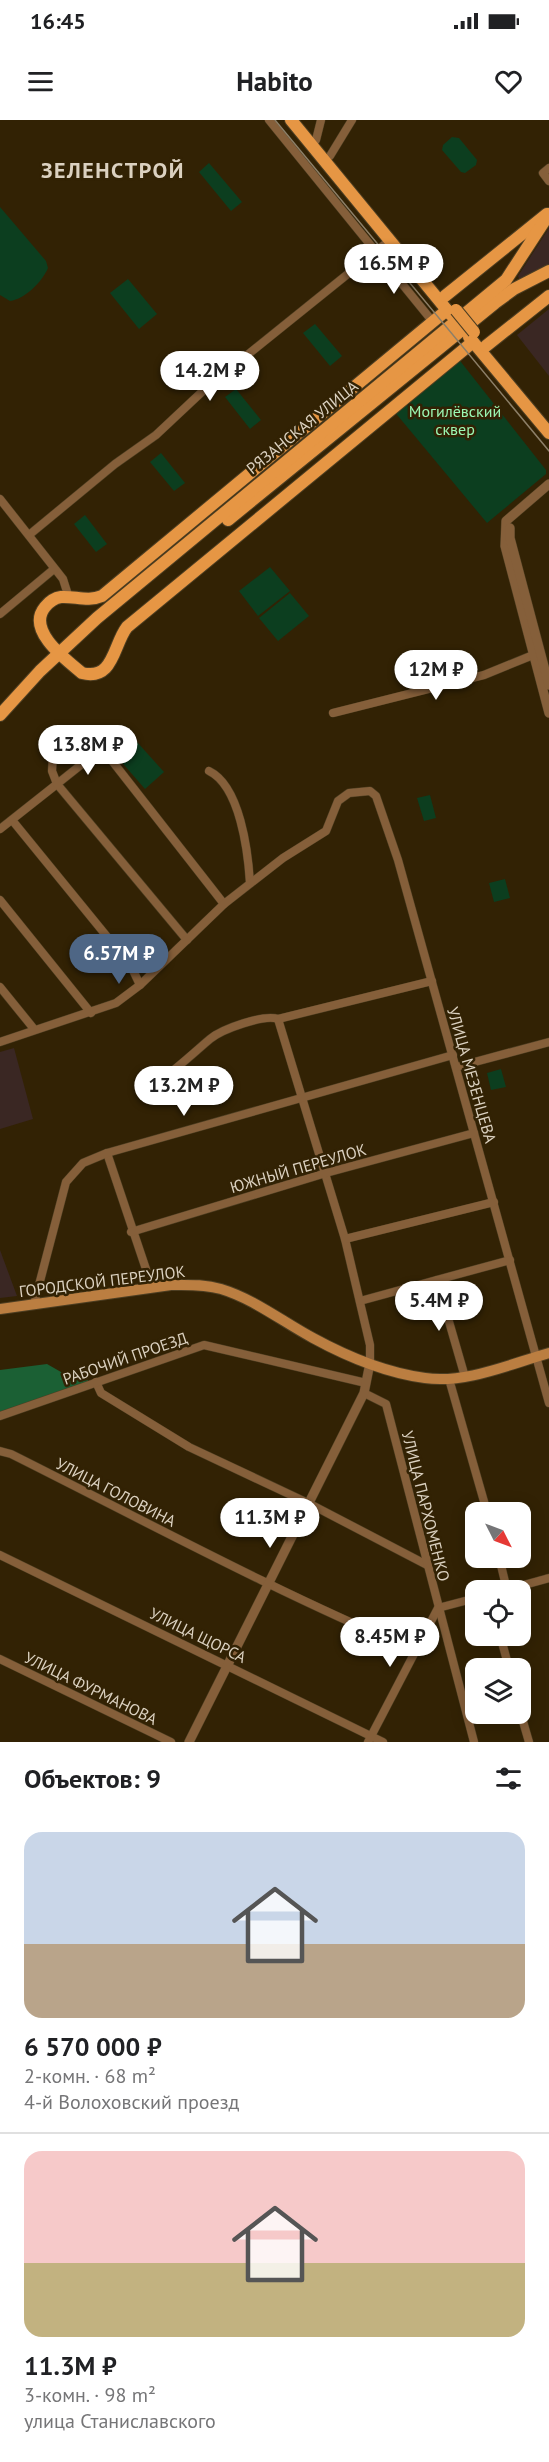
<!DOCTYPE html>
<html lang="ru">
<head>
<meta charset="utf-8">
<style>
	:root { --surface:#fff; --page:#f6f6f6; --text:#202124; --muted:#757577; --line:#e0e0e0; --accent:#4e6685 }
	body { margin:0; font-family:"PT Sans",sans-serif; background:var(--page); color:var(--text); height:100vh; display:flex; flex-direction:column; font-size:22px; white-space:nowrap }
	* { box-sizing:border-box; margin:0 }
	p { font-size:20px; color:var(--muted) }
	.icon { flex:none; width:33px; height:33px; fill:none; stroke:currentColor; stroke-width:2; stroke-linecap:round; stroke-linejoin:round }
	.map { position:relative; height:1622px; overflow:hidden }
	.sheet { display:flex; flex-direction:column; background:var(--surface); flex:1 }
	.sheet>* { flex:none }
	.needle { width:39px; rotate:132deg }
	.fabs { position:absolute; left:465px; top:1382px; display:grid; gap:12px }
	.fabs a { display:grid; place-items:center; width:66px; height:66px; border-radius:12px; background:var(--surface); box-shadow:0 3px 15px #0003; font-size:30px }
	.price { position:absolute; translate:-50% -51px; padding:0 14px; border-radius:21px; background:#fff; color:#222; font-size:20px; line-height:39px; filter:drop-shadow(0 2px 3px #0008) }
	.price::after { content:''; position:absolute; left:50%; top:36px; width:18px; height:14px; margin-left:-9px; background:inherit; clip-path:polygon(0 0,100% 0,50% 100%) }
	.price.selected { background:var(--accent); color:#fff }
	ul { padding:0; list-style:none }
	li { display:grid; align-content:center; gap:12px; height:318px; padding:0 24px }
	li+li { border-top:2px solid var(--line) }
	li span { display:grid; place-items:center; height:186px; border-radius:18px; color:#555 }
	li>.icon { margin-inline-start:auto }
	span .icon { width:108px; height:108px; fill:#fffc; stroke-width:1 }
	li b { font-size:26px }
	h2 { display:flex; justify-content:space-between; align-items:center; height:72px; padding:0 24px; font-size:26px }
	.status { display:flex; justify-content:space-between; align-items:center; height:42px; padding:0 30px; background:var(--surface); direction:ltr }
	.status svg { height:16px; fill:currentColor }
	header { display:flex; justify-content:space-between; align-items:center; height:78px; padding:0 24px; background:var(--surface); font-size:27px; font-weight:700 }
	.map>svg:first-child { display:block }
	.commercial { fill:#3a2723 }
	.green { fill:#0c3e1f }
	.forest { fill:#1b6034 }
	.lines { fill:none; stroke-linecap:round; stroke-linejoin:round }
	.minor-casing { stroke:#4d3e22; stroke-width:9 }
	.tertiary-casing { stroke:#4d3e22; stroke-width:10 }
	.secondary-casing { stroke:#4d3e22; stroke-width:12 }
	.primary-casing { stroke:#4d3e22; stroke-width:14 }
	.minor { stroke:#855f3a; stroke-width:8 }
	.tertiary { stroke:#855f3a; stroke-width:9 }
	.secondary { stroke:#bb7e41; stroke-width:10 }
	.primary { stroke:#e69644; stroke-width:12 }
	.tram { stroke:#8c7f68; stroke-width:1.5 }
	.primary-bridge-casing { stroke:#4d3e22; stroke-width:14; stroke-linecap:butt }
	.primary-bridge { stroke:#e69644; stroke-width:12 }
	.labels { text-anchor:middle; stroke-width:5; stroke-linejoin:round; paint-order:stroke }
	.park-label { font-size:16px; fill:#9bf7b3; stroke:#322204 }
	.street-label { font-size:16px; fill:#dbd1c0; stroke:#322204 }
	.district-label { font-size:22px; font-weight:bold; letter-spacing:1.5px; fill:#dbd1c0; stroke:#322204 }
</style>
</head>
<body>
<div class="status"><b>16:45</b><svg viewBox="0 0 49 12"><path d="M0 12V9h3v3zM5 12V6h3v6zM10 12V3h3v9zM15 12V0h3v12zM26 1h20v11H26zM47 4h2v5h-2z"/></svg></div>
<header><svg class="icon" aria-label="menu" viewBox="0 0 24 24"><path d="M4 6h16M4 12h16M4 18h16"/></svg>Habito<svg class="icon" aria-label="heart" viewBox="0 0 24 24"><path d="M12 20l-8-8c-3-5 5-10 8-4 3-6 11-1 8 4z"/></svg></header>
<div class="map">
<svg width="549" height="1622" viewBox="0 0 549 1622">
	<rect width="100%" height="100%" fill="#322204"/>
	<g class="commercial">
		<path d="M549,108V147L520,161L518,156Z"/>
		<path d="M549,189V256L517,215Z"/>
		<path d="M14,928L33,999L0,1009V932Z"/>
		<path d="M0,1130L17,1176L0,1178Z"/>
	</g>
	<g class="green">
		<path d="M452,17L459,18L477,40L476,45L465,53L461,52L442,30L443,25Z"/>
		<path d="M209,43L242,82L231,91L199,52Z"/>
		<path d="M0,87L46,141L48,148C42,162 25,179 10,181L0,175Z"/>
		<path d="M128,159L157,194L139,209L110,173Z"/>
		<path d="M315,204L342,236L330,246L303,213Z"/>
		<path d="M457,237L546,350V354L487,403L393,290Z"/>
		<path d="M236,269L261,300L250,309L225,277Z"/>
		<path d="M161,333L185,363L174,371L150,342Z"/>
		<path d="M85,395L107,424L96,432L74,404Z"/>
		<path d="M270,447L290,471L258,496L239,471Z"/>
		<path d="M290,473L309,496L278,521L259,498Z"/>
		<path d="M137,622L164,652L145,669L118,638Z"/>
		<path d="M430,675L436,698L424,701L417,678Z"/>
		<path d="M505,759L510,778L494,782L489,763Z"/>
		<path d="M501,949L506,967L491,970L487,953Z"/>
	</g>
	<path class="forest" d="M47,1244L61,1252L82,1251L90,1264L7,1291L0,1300V1250Z"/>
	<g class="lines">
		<g class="minor-casing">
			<g id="minor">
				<path d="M269,0L433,202"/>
				<path d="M316,20L321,0"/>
				<path d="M330,36L352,0"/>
				<path d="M549,48L543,53L549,61"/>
				<path d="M0,379L63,459L69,478"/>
				<path d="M29,415L115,344L156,315L205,269L390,120"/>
				<path d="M0,494L54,449"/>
				<path d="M333,593L484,555L538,533"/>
				<path d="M209,651C240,666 248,731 250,763"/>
				<path d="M12,700L131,846L140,865"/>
				<path d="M0,709L57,664L52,651L53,635"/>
				<path d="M0,780L91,893"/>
				<path d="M187,820L57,664L102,628L224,784"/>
				<path d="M0,867L34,909"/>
				<path d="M278,899L345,1119L370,1225V1243"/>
				<path d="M0,922L116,883L140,865L224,784L283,738L326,711L338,681L349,673L370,671L376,676L398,740L549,1283"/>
				<path d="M456,947L549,922"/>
				<path d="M170,953C184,942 197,930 210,919C222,909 264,894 278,899L432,861"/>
				<path d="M107,1033L152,1167"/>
				<path d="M131,1112L326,1053L474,1013"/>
				<path d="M345,1119L494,1082"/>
				<path d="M437,1160L465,1257"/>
				<path d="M360,1181L510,1140"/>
				<path d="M34,1184L66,1062L83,1043L107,1033L453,935"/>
				<path d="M449,1259L487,1392"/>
				<path d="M96,1262L101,1273L189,1327L308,1383L427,1445"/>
				<path d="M364,1273L386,1284L474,1622"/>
				<path d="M0,1296L204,1225L366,1263"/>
				<path d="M0,1331L11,1334C145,1401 276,1472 414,1530"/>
				<path d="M0,1435L383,1622"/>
				<path d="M499,1437L507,1470"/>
				<path d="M506,1470L549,1458"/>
				<path d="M500,1515L509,1548"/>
				<path d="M0,1539L171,1622"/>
				<path d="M520,1591L529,1622"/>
				<path d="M368,1622L438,1488L476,1478"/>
			</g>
		</g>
		<g class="tertiary-casing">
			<g id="tertiary">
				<path d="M549,364L506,401L505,426L549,593"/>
				<path d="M510,408V418L549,565"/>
				<path d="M189,1622L364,1273L370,1243"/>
			</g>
		</g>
		<g class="secondary-casing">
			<path id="secondary" d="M0,1189L171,1165C187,1165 204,1164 221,1169C254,1179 283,1202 313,1218C346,1236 387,1253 425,1258C465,1264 510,1244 549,1233"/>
		</g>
		<g class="primary-casing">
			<g id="primary">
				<path d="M291,0L451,195"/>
				<path d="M445,176L547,94"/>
				<path d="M447,190L102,476C88,482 75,476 61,477C54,478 49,482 45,487C26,510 65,539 82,553C114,561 113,525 127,507L473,222"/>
				<path d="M469,217L549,313"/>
				<path d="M486,226L549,176"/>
				<path d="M228,400L495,183L514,169L549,151"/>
				<path d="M0,595L40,551L97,498L506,160L549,94"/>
			</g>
		</g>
		<use href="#minor" class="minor"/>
		<use href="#tertiary" class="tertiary"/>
		<use href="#secondary" class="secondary"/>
		<use href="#primary" class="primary"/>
		<path class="tram" d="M275,0L549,331"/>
		<g class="primary-bridge-casing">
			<path id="primary-bridge" d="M456,190L474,212"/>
		</g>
		<use href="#primary-bridge" class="primary-bridge"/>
	</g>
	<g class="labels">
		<g class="park-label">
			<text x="455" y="297">Могилёвский<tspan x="455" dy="18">сквер</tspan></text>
		</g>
		<g class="street-label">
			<text transform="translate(302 307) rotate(-39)" y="6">РЯЗАНСКАЯ УЛИЦА</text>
			<text transform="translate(472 955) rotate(74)" y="6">УЛИЦА МЕЗЕНЦЕВА</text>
			<text transform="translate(298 1048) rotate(-16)" y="6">ЮЖНЫЙ ПЕРЕУЛОК</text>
			<text transform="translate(102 1161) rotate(-7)" y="6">ГОРОДСКОЙ ПЕРЕУЛОК</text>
			<text transform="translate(125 1238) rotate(-19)" y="6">РАБОЧИЙ ПРОЕЗД</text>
			<text transform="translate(116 1372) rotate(27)" y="6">УЛИЦА ГОЛОВИНА</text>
			<text transform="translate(426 1386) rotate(76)" y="6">УЛИЦА ПАРХОМЕНКО</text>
			<text transform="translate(198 1515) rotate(26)" y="6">УЛИЦА ЩОРСА</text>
			<text transform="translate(91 1568) rotate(26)" y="6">УЛИЦА ФУРМАНОВА</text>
		</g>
		<g class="district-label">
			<text x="113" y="58">ЗЕЛЕНСТРОЙ</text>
		</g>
	</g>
</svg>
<div class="fabs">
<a><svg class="needle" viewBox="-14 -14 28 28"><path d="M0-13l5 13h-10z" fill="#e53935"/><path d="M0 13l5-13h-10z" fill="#757577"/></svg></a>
<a><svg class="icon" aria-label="locate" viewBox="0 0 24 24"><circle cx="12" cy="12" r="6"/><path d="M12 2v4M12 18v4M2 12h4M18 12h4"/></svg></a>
<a><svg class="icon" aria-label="layers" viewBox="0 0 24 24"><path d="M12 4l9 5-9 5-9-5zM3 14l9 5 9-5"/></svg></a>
</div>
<b class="price" style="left:394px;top:175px">16.5M ₽</b>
<b class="price" style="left:210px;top:282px">14.2M ₽</b>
<b class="price" style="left:436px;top:581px">12M ₽</b>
<b class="price" style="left:88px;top:656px">13.8M ₽</b>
<b class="price selected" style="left:119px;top:865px">6.57M ₽</b>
<b class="price" style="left:184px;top:997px">13.2M ₽</b>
<b class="price" style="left:439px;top:1212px">5.4M ₽</b>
<b class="price" style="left:270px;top:1429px">11.3M ₽</b>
<b class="price" style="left:390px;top:1548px">8.45M ₽</b>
</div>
<section class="sheet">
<h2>Объектов: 9<svg class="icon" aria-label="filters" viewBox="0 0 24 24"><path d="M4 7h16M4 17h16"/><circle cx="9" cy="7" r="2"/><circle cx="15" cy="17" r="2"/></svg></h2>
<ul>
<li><span style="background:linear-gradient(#c9d6e8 60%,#b9a48a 0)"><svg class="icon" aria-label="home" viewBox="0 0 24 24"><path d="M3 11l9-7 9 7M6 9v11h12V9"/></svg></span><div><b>6 570 000 ₽</b><p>2-комн. · 68 m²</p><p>4-й Волоховский проезд</p></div></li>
<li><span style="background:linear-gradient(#f6c9c9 60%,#c2b280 0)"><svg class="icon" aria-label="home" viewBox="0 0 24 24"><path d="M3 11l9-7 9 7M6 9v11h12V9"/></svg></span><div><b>11.3M ₽</b><p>3-комн. · 98 m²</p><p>улица Станиславского</p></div></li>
</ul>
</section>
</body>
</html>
